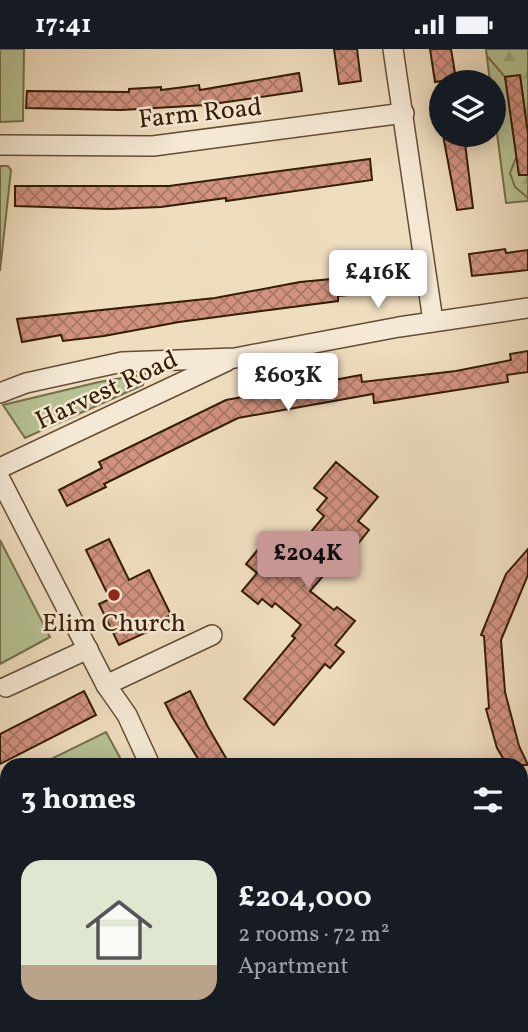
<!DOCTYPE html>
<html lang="en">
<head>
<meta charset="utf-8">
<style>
	:root { --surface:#171b24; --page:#20242c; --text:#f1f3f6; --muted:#9ea1a6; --accent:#c59692 }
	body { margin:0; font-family:Vollkorn,serif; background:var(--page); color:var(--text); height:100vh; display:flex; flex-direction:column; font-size:26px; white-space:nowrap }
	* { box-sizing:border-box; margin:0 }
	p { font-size:23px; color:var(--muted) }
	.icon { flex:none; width:38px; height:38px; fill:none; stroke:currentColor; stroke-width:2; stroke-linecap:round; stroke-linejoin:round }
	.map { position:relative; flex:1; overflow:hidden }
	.sheet { position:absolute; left:0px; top:709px; width:528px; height:275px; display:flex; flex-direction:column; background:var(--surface); border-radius:21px 21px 0 0; box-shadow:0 4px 18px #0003 }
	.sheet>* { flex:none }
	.controls { position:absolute; left:429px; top:21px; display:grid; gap:14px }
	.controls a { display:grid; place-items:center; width:77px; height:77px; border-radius:50%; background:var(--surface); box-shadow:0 4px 18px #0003; font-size:35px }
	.price { position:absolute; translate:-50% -60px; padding:0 16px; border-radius:7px; background:#fff; color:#222; font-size:23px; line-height:46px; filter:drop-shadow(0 2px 4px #0008) }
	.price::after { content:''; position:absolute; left:50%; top:42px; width:21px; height:16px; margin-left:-10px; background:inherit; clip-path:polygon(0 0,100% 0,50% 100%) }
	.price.active { background:var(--accent); color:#111 }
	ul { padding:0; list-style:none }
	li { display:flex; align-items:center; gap:21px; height:175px; padding:0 21px }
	li span { display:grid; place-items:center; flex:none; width:196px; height:140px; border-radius:21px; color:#555 }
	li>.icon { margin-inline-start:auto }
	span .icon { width:84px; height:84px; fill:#fffc; stroke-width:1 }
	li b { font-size:30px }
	h2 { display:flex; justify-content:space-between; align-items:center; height:84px; padding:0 21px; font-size:30px }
	.status { display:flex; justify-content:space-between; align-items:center; height:49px; padding:0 35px; background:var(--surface); direction:ltr }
	.status svg { height:19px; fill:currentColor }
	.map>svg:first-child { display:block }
	.green { fill:#b6c294; stroke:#76704c; stroke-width:2 }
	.forest { fill:url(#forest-firs); stroke:#76704c; stroke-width:2 }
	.building { fill:url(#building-cross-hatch); stroke:#361d05; stroke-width:2 }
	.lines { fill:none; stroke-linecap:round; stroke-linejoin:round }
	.minor-casing { stroke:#644d34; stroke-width:22 }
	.minor { stroke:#f5e9d5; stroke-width:19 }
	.poi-dot { fill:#8f2418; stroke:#f5e9d5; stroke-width:2.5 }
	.labels { text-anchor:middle; stroke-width:5; stroke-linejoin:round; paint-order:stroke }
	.street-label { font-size:26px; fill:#361d05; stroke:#f5e9d5 }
	.poi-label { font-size:26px; fill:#361d05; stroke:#f5e9d5 }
</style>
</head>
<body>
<div class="status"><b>17:41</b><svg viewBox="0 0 49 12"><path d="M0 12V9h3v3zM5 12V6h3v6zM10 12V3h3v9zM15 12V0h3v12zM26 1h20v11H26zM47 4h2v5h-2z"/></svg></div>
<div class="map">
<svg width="528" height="983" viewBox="0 0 528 983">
	<defs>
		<pattern id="forest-firs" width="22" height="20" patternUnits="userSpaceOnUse" patternTransform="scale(1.75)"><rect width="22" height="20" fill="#b6c294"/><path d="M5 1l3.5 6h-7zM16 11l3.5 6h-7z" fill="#9da67e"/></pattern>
		<pattern id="building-cross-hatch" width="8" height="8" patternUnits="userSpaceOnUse" patternTransform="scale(1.75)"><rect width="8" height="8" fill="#d19280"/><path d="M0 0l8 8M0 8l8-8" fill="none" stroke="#aa7767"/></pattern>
	</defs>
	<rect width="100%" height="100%" fill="#efddbf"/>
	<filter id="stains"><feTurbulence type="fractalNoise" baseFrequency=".00286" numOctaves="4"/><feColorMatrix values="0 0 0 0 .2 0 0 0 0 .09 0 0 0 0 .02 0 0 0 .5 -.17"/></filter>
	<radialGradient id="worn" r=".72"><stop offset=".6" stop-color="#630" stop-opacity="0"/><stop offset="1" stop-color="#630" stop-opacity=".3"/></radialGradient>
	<g class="green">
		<path d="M0,0H24L23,72L0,73Z"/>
		<path d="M486,0H528V152L506,154L494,61V33H490Z"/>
		<path d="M0,117H8L11,121L0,222Z"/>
		<path d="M145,325L143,336L25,389L3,356L99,333Z"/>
		<path d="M0,491L50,588L0,615Z"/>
		<path d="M106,683L124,716H39Z"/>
		<path d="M7,731V976H287L288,983H0V735Z"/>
	</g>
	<g class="forest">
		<path d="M486,0H528V85L520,26L505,28L487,7Z"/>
		<path d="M528,107V149L515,138L510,124L516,109Z"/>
	</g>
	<g class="building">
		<path d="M334,0H357L361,32L339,35Z"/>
		<path d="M430,0H451L456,30L435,33Z"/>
		<path d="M299,24L302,42L206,56L121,61L26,59L27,42L129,43V40L161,38V41L199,36L200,41Z"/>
		<path d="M520,26L528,85V126H519L505,28Z"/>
		<path d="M443,86H464L473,159L457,161Z"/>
		<path d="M370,110L372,131L226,152V149L161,158L109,160L15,157V137H169Z"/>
		<path d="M505,200L506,204L528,201V221L472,227L469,205Z"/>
		<path d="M377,220L379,243L338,247V252L179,273L104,287L63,292L61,286L22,293L17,270L215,249L300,233L342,229L341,223Z"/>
		<path d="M528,302V323L507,326L508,333L374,354L373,345L238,369L104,435L106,438L67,457L59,441L102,419L99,413L226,351L361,326L362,333L456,322L511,311L510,305Z"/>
		<path d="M336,413L378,448L358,472L369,481L341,516L336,512L310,542L334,561L337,558L355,572L335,596L344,603L330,619L325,615L274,676L244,650L295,589L292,587L301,576L275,554L272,558L262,550L258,555L242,542L257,524L246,515L270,486L293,505L324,467L317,461L327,449L314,439Z"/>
		<path d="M109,490L129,531L149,521L171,566L145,578L147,583L119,596L99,555L110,550L86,501Z"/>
		<path d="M528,500V526L501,591L505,643L519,697L528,716H507L497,699L486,660L489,659L484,587L481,586L506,525Z"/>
		<path d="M84,642L96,666L0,715V685Z"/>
		<path d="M190,642L208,678L230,716H202L172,668L165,654Z"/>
	</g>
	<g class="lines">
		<g class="minor-casing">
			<g id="minor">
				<path d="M393,0L433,272"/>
				<path d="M0,96L153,97L404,64"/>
				<path d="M0,344L26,334L122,313L235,309L399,278L528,259"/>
				<path d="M0,419L227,312"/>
				<path d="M0,430L106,636L127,666L150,716"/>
				<path d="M106,636L212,586"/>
				<path d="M6,638L88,600"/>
				<path d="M522,904L528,916"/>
				<path d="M404,983V976"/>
			</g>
		</g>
		<use href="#minor" class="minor"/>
	</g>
	<circle class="poi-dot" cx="114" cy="546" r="7"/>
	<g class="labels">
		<g class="street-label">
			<text transform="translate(200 63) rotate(-6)" y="9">Farm Road</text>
			<text transform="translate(106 340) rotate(-25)" y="9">Harvest Road</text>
		</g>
		<g class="poi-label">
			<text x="114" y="582">Elim Church</text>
		</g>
	</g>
	<rect width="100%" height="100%" filter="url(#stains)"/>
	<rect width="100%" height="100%" fill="url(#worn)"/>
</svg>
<div class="controls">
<a><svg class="icon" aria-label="layers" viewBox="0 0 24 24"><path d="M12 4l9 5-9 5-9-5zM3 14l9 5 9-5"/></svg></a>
</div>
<b class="price" style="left:378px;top:261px">£416K</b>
<b class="price" style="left:288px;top:364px">£603K</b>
<b class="price active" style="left:308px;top:542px">£204K</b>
<section class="sheet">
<h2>3 homes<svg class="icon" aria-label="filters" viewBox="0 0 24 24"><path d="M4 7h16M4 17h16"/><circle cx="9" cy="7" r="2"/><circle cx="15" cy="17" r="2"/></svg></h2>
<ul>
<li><span style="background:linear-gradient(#dfe7d0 75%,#b9a48a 0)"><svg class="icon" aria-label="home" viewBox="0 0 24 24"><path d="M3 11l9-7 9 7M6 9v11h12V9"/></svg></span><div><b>£204,000</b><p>2 rooms · 72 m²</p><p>Apartment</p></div></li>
</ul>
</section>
</div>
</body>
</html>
